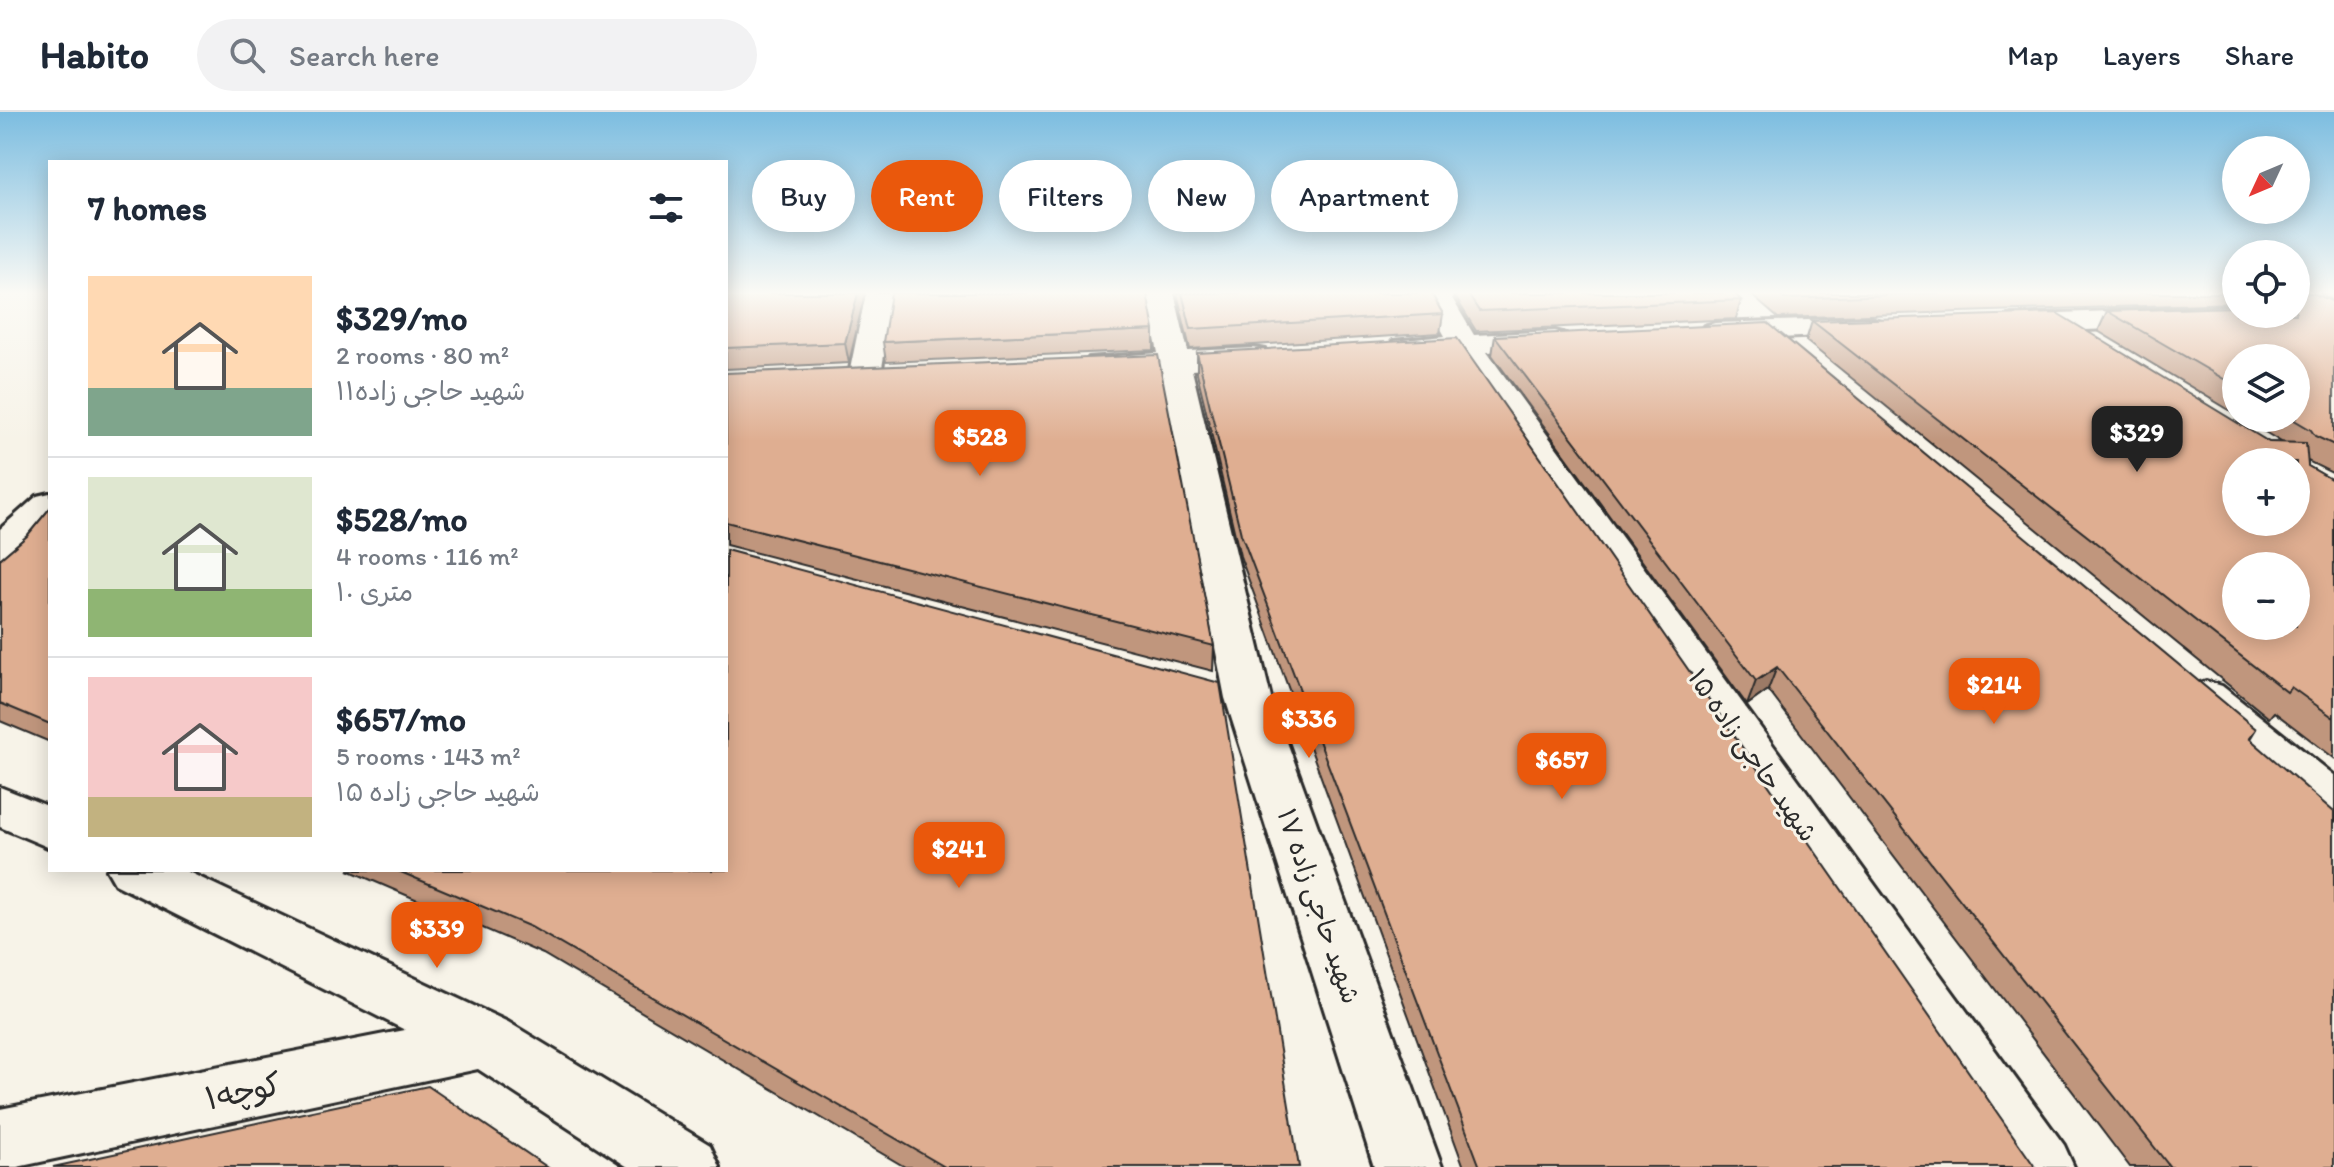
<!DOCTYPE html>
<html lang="en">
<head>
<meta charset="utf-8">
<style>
	:root { --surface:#fff; --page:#f2f2f3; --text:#1f2937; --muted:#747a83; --line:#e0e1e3; --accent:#ea580c }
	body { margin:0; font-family:Itim,"Playpen Sans Arabic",sans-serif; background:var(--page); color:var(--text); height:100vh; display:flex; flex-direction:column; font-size:30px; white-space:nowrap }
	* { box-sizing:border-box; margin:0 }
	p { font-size:26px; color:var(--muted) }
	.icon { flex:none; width:44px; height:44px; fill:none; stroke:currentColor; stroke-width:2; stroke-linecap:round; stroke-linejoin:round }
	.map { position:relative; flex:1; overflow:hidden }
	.panel { position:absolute; left:48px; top:48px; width:680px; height:712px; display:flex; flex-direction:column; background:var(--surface); border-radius:0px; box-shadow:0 4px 20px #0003 }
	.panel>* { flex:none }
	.hud { position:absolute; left:752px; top:48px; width:760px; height:72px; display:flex; gap:16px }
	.needle { width:52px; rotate:226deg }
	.buttons { position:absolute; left:2222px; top:24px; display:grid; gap:16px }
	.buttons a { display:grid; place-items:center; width:88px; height:88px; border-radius:50%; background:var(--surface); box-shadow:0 4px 20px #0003; font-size:40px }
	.price { position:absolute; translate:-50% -68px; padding:0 18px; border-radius:16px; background:var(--accent); color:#fff; font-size:26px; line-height:52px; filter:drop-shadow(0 2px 4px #0008) }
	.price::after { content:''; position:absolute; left:50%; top:48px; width:24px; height:18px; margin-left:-12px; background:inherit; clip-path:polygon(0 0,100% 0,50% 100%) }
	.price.current { background:#222; color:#fff }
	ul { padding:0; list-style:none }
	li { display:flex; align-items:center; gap:24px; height:200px; padding:0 40px }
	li+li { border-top:2px solid var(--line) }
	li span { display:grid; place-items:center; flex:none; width:224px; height:160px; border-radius:0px; color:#555 }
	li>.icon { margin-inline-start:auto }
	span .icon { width:96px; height:96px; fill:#fffc; stroke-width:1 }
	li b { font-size:34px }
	h2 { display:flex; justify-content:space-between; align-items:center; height:96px; padding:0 40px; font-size:34px }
	.pill { padding:0 28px; border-radius:36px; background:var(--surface); box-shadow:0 4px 20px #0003; font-size:28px; line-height:72px }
	.pill.current { background:var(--accent); color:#fff }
	header { display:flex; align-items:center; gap:48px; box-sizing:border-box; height:112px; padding:0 40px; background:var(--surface); border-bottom:2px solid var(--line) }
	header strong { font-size:38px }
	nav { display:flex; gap:44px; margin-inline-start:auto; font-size:28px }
	.search { width:560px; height:72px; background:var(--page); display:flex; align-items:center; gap:20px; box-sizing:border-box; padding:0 28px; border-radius:44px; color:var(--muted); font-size:30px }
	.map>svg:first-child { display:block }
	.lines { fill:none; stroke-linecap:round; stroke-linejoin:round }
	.minor-casing { stroke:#2b2b2b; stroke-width:6 }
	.minor { fill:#f7f3e8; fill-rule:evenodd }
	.wall { fill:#c0967d; stroke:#2b2b2b; stroke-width:2 }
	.shaded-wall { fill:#9c7a66; stroke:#2b2b2b; stroke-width:2 }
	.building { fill:#dfae91; stroke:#2b2b2b; stroke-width:2; fill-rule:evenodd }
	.labels { text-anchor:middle; stroke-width:6; stroke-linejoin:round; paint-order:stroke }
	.street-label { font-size:26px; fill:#2b2b2b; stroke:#f7f3e8 }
	.near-street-label { font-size:32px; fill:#2b2b2b; stroke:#f7f3e8 }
</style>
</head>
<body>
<header>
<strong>Habito</strong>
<div class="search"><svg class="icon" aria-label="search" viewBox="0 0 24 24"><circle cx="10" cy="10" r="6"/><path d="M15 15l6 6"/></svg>Search here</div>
<nav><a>Map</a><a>Layers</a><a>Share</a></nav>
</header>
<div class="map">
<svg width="2334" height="1055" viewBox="0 0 2334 1055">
	<rect width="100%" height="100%" fill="#f7f3e8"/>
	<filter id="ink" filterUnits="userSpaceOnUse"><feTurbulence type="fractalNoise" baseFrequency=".0125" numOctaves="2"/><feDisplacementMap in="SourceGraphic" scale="16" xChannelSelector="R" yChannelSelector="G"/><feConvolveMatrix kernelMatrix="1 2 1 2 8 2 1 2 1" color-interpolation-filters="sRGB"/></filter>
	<g filter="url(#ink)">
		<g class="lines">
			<g class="minor-casing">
				<g id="minor">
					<path d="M866,181H894L881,262L876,269L865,272L854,269L849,262Z"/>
					<path d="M1146,181H1174L1188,239L1255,236L1266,238L1271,245L1266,252L1192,258L1271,586L1442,1055H1374L1225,586L1161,259L1100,262L1089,260L1084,253L1089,246L1158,241Z"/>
					<path d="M1421,181H1449L1474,223L1555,219L1566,222L1570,228L1566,234L1555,237L1487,240L2064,1033L2074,1055H2001L1456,242L1404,244L1393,241L1389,235L1393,229L1445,224Z"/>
					<path d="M2236,194V202H2274L2269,208L2259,211L2011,221L2001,218L1996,212L2001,206L2011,203Z"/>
					<path d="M1870,206L1881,209L1885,215L1881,221L1715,229L1704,226L1700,220L1704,214L1715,211Z"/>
					<path d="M50,381V413L14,446L0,450V417L37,384Z"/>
					<path d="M2206,569L2222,574L2334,663V708L2316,703L2190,594L2183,584L2190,574Z"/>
					<path d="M0,675L50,695V736L0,715Z"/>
					<path d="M107,758H184L508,910L710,1033L720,1055H628L478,957L17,1055H0V997L405,918L115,772Z"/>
				</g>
			</g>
			<use href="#minor" class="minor"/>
		</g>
		<g class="wall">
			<path d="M726,181H865L849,251L726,257Z"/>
			<path d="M1177,181H1431L1443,202L1440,221L1190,237Z"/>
			<path d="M1453,181H1734L1741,188L1736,207L1476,219Z"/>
			<path d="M1749,181H2236V191L1778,206Z"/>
			<path d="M2319,181H2334V189Z"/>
			<path d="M2334,190V362L2308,349V354L2334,369V646L2274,600L2269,606L1806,229L1812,209L2269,330L2283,331L2242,306H2296L2236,246V302L2098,219L2107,199L2236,202Z"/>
			<path d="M1154,218V238L886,250L883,230Z"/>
			<path d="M1495,224L2256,617L2250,627L2334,1055H2130L1768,578L1747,593L1492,243Z"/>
			<path d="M1197,241L2035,1055H1464L1240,444L1197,261Z"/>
			<path d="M726,261L1214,534L1213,559L726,433Z"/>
			<path d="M50,396V630L0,609V447L27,424Z"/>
			<path d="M348,758H726L1299,1055H905L543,842Z"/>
		</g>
		<g class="shaded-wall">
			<path d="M858,181H865L849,251L845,231Z"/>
			<path d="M1777,555L1768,578L1747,593L1756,569Z"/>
		</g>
		<g class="building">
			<path d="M726,181H858L845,231L726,236Z"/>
			<path d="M891,181H1147L1154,218L883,230Z"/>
			<path d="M1182,181H1431L1443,202L1191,217Z"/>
			<path d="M1467,181H1734L1741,188L1479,199Z"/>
			<path d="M1778,181H1944L1784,187Z"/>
			<path d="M2296,181H2313L2334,190V333L2315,324L2311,318L2291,306H2296V246H2236V274L2107,199L2236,195V202H2296Z"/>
			<path d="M2057,201L2269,330L2306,331L2308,354L2334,369V606L2291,575L2287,580L1812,209ZM2236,350H2296V410H2236ZM2236,454H2296V514H2236Z"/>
			<path d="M1768,211L2256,617L2249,626L2334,700V1055H2170L1777,555L1756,569L1495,224Z"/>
			<path d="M1457,226L2035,1055H1480L1241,422L1197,241Z"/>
			<path d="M1158,243L1214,534L726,410V261Z"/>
			<path d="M50,396V612L0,591V447L27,424Z"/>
			<path d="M726,438L1220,571L1299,1055H945L531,815L396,758H726Z"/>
			<path d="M428,974L547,1055H53Z"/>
		</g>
	</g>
	<linearGradient id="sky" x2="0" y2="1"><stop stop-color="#7cbde0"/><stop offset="0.55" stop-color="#fbfaf5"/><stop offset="1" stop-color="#fbfaf5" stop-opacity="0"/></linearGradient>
	<rect width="2334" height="329" fill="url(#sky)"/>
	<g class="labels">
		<g class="street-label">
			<text transform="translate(1753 643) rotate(55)" y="9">شهید حاجی زاده ۱۵</text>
			<text transform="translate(1319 794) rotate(71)" y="9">شهید حاجی زاده ۱۷</text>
		</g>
		<g class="near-street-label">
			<text transform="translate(243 979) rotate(-12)" y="11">کوچه۱</text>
		</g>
	</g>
</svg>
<div class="buttons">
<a><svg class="needle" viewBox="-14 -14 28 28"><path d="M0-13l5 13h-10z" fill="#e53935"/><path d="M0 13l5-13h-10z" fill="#747a83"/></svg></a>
<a><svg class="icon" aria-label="locate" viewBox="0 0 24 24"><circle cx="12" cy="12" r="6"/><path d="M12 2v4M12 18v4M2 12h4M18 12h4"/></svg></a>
<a><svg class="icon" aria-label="layers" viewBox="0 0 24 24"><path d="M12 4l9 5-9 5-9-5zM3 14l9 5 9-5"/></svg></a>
<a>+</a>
<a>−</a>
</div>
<b class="price current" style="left:2137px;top:362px">$329</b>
<b class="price" style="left:980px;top:366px">$528</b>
<b class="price" style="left:1994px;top:614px">$214</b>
<b class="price" style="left:1309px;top:648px">$336</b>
<b class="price" style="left:1562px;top:689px">$657</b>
<b class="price" style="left:959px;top:778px">$241</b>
<b class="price" style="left:437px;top:858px">$339</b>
<div class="hud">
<a class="pill">Buy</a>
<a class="pill current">Rent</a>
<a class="pill">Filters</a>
<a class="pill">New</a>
<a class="pill">Apartment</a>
</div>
<section class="panel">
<h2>7 homes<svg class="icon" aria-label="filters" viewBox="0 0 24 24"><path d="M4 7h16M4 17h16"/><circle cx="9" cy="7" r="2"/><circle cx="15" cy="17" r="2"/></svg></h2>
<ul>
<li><span style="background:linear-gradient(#ffd9b3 70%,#7fa58c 0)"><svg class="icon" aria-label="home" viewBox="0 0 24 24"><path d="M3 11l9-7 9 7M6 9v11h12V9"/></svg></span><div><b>$329/mo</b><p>2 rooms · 80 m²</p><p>شهید حاجی زاده۱۱</p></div></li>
<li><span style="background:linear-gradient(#dfe7d0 70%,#8fb573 0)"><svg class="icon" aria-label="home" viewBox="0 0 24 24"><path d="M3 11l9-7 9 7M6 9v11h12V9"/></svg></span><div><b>$528/mo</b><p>4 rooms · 116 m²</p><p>۱۰ متری</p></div></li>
<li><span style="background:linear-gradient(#f6c9c9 75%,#c2b280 0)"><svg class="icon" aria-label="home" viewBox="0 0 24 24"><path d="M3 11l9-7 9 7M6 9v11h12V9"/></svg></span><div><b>$657/mo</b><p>5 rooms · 143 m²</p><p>شهید حاجی زاده ۱۵</p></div></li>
</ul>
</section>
</div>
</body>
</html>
